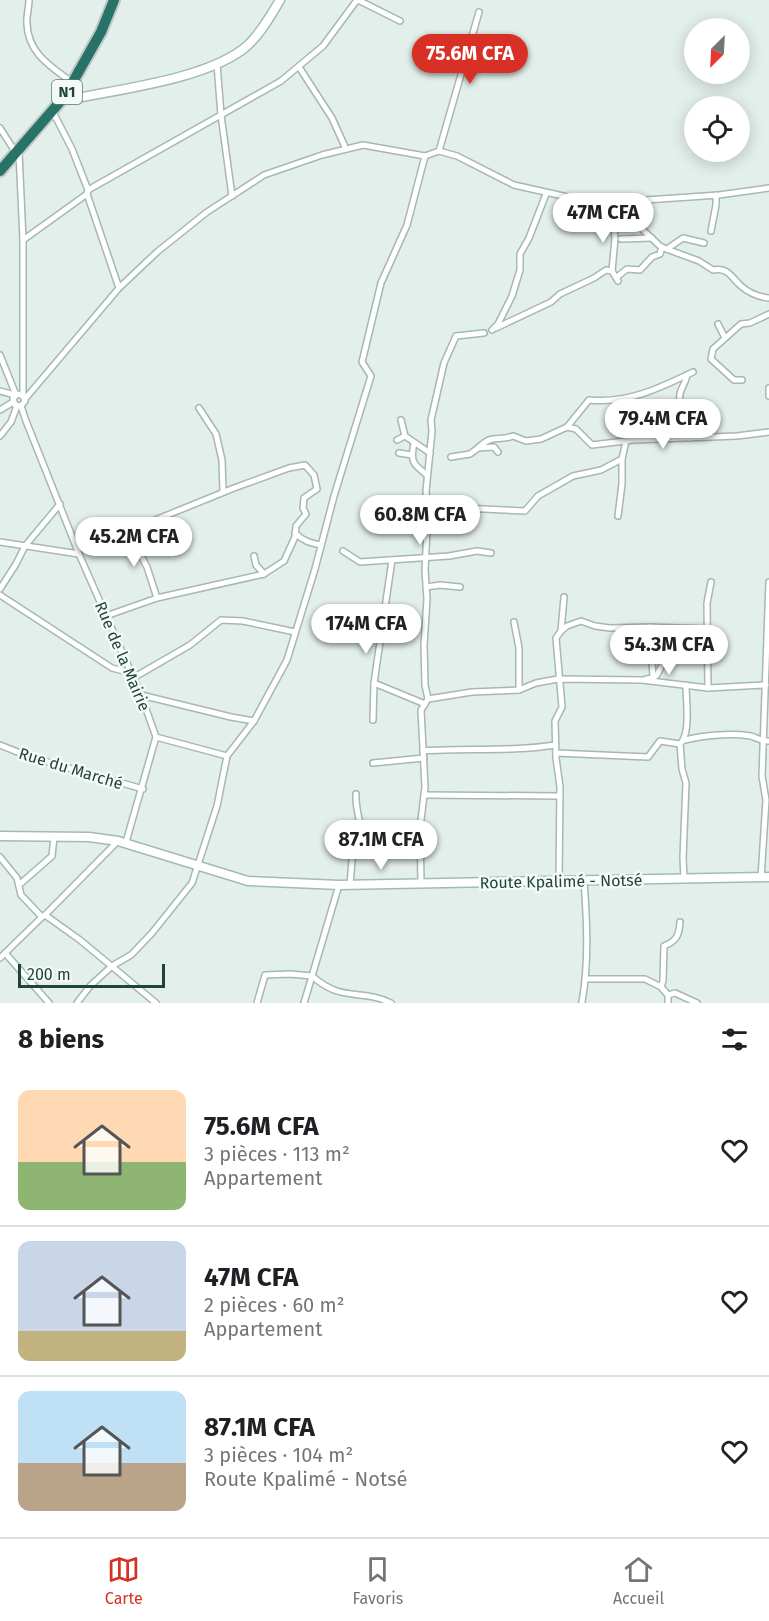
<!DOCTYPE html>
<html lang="fr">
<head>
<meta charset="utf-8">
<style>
	:root { --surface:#fff; --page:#f6f6f6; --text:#202124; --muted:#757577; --line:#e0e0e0; --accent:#d93025 }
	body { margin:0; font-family:"Fira Sans",sans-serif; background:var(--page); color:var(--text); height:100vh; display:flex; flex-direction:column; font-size:22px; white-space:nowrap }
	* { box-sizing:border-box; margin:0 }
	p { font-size:20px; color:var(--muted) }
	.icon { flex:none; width:33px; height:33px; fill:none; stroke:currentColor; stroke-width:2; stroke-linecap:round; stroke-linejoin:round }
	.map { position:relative; height:1003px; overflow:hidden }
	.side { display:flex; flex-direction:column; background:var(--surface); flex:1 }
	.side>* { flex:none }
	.needle { width:39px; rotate:204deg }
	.fabs { position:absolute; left:684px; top:18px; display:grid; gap:12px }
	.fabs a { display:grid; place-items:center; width:66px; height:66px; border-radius:50%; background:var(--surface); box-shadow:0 3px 15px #0003; font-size:30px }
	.scale { position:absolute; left:18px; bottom:15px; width:147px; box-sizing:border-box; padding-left:6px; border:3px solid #20433b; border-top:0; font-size:16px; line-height:21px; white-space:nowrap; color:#20433b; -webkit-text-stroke:4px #f4faf8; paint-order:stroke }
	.price { position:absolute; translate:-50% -51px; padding:0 14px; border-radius:21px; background:#fff; color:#222; font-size:20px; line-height:39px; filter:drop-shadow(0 2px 3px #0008) }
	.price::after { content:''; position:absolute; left:50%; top:36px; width:18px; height:14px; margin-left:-9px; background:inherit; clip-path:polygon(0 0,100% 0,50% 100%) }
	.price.on { background:var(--accent); color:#fff }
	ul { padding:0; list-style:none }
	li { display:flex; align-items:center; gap:18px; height:150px; padding:0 18px }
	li+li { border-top:2px solid var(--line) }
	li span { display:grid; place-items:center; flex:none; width:168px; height:120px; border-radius:12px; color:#555 }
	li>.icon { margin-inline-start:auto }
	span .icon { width:72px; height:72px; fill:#fffc; stroke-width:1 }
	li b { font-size:26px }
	h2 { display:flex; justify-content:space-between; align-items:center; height:72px; padding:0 18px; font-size:26px }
	.dock { display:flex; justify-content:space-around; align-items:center; height:84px; border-top:2px solid var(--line); background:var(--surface); font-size:16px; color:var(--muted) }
	.dock a { display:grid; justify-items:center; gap:3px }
	.dock .on { color:var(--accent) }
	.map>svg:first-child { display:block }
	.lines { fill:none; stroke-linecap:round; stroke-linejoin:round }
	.street-casing { stroke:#a5b8b2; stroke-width:8 }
	.secondary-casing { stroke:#a0bcb3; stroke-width:11 }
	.highway-casing { stroke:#c1cac8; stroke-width:14 }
	.street { stroke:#fff; stroke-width:5 }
	.secondary { stroke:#fff; stroke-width:8 }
	.highway { stroke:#287368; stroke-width:10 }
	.labels { text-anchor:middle; stroke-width:5; stroke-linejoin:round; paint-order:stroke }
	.shield { fill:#f4faf8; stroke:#607a74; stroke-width:1.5 }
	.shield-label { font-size:15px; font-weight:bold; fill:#20433b }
	.street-label { font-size:16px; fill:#20433b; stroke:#f4faf8 }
</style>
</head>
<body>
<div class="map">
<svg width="769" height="1003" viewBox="0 0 769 1003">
	<rect width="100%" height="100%" fill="#e3efea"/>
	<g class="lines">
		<g class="street-casing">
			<g id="street">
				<path d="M29,0C29,8 26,17 27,24C28,54 52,67 73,83"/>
				<path d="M358,0L400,21"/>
				<path d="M217,64L221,115L232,196"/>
				<path d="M299,67L332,118L346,149"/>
				<path d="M53,112L72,149L88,190L87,194L119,288"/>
				<path d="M0,128L16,153"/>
				<path d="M439,151L479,12"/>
				<path d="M19,152L23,240V396L25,401L21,406L15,405L13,398L18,394L23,396"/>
				<path d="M88,190L281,81L323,46L357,0"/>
				<path d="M611,200L615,238L612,271L618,281"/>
				<path d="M631,201L643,230L661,247L699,261L713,270C728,267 731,277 741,286C749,293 759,297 769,298"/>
				<path d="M711,231L716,205V195"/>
				<path d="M621,239L652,238"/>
				<path d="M23,240L87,194"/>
				<path d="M667,249L683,238L704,243"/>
				<path d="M617,277L627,269L640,270L652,257L660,254L662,247"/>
				<path d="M718,324L725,338"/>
				<path d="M496,328L551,302L560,294L594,278L606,270L612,271"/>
				<path d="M492,330L498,324L512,296L520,270V254L529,238L546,194"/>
				<path d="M0,355L16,395"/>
				<path d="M687,375C686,382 681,388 680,394C679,400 679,424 680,430L689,438"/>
				<path d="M742,380H734L711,359L713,349L741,324L750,323L769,314"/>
				<path d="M769,388V396"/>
				<path d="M0,391L15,395"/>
				<path d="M25,399L119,288L157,252L207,212L264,175L322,155L363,145L425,156L439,151L457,156L514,185L572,198L631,201L719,195L769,188"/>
				<path d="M21,406L26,421L79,554L141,695L156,737L126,842"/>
				<path d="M199,408L216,434L222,460L223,492"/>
				<path d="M0,410L13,402"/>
				<path d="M401,420L405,436L430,453"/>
				<path d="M632,421L633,436L636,439"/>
				<path d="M567,427L576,429L592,445L633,440L737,436L769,432"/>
				<path d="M0,436L11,422L17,406"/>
				<path d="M397,440L405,436"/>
				<path d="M414,443C410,462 413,464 427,475"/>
				<path d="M478,448C493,433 497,442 513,436L526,441L541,439L567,427L589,400C627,404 660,388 693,372"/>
				<path d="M399,453L412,455"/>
				<path d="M451,457L470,454L478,448L494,447L498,452"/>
				<path d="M428,510L442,507L525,511L538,496L573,476L601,470L622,459L626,441"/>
				<path d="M618,516L622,484V459"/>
				<path d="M128,531L147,567L157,598"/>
				<path d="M295,533C303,541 310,543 321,545"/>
				<path d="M0,542L79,554"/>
				<path d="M78,549L128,531L234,488L289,468L305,465L314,475L317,489L304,498L303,508L306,514L296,526L295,537L284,561L264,574L157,598L106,616"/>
				<path d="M343,551L360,562L449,556L477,551L491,553"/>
				<path d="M254,556L256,565L264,574"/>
				<path d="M392,560L374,683L425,704"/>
				<path d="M426,587L440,585L460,587"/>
				<path d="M0,589L16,564L25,546L60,504"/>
				<path d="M0,595L112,668L131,673"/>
				<path d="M514,622L519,648V690"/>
				<path d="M561,631L567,626L581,621L595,626L610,628L650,627L707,629"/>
				<path d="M133,678L190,645L221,620L243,621L295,632"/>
				<path d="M653,678L657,675L666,657"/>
				<path d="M646,679L653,678L650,627"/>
				<path d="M708,688L707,603L711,582"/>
				<path d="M141,695L231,717L254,721"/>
				<path d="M428,699L472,692L519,690L536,683L558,679L642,680L708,688L766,685"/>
				<path d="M373,720L374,683"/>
				<path d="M156,737L227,756"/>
				<path d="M685,740C705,735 731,733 751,736C758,738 762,742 769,741"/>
				<path d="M0,745L30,757L143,789"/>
				<path d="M423,751C467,748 512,752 555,745"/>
				<path d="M556,753L648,757L660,741L680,744"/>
				<path d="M373,763L424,758"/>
				<path d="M424,795L560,796"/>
				<path d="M0,857L17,878L21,895L42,917"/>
				<path d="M761,878L766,800L762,776L769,582"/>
				<path d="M684,879L683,858L686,783L682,769L680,744C691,734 686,701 686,685"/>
				<path d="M559,881L560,787L556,758L555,721L562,707L556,638L561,631L564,597"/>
				<path d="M421,882L420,828L425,787L421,710L428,699L425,685L424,645L427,599L425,570L428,510L426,491L432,431L431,420L444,363L456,336L484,333"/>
				<path d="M19,885L52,856L54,837"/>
				<path d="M350,885L353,848L362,837C361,822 355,809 356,794"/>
				<path d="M45,915L80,940L156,1003"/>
				<path d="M5,953L49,1003"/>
				<path d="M0,958L42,917L45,915L118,841"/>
				<path d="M586,979H645L661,987"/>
				<path d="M668,995L675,993L697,1003"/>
				<path d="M582,1002C589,963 587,921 584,881"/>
				<path d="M77,1003L90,986L112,966L131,955L152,933L192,883L217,806L227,756L254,721L287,660L315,569L334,496L371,376L362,362L381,283L407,225L425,156"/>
				<path d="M257,1003L265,975L290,974L312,976C343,1003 359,988 391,1003"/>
				<path d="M304,1003L339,885"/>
				<path d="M668,1003V995L661,987L663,981L664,946C677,941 679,935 680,922"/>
			</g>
		</g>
		<g class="secondary-casing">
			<g id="secondary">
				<path d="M65,96L72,99C121,89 212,78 248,45C261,33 271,15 280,0"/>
				<path d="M0,836L89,837L118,841L248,881L339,885L769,877"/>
			</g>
		</g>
		<g class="highway-casing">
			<path id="highway" d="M0,171L65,96L101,32L114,0"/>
		</g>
		<use href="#street" class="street"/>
		<use href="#secondary" class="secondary"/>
		<use href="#highway" class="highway"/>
	</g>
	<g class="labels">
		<rect class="shield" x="52" y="80" width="30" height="24" rx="4.5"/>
		<g class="shield-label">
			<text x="67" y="97">N1</text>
		</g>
		<g class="street-label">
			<text transform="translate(123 656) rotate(67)" y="6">Rue de la Mairie</text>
			<text transform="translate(71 768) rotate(17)" y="6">Rue du Marché</text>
			<text transform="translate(561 881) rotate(-1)" y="6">Route Kpalimé - Notsé</text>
		</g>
	</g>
</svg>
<div class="fabs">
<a><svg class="needle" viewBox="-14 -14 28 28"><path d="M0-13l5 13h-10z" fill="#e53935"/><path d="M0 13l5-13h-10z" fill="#757577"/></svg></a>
<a><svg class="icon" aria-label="locate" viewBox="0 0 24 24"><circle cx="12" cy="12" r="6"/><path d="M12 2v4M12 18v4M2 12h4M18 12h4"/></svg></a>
</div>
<div class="scale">200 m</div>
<b class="price on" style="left:470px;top:85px">75.6M CFA</b>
<b class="price" style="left:603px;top:244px">47M CFA</b>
<b class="price" style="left:663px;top:450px">79.4M CFA</b>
<b class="price" style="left:420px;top:546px">60.8M CFA</b>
<b class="price" style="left:134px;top:568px">45.2M CFA</b>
<b class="price" style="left:366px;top:655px">174M CFA</b>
<b class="price" style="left:669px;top:676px">54.3M CFA</b>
<b class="price" style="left:381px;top:871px">87.1M CFA</b>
</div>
<section class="side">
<h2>8 biens<svg class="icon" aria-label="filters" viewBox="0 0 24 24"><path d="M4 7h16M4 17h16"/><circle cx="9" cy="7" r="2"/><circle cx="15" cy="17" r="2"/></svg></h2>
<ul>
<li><span style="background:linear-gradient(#ffd9b3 60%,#8fb573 0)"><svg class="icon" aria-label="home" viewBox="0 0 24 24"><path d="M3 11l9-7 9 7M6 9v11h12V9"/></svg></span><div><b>75.6M CFA</b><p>3 pièces · 113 m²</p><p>Appartement</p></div><svg class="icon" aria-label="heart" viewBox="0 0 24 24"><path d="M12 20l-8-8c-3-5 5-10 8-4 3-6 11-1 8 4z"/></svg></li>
<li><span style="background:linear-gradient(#c9d6e8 75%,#c2b280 0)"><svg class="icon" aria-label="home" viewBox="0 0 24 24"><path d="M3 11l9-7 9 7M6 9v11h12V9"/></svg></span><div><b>47M CFA</b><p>2 pièces · 60 m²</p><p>Appartement</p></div><svg class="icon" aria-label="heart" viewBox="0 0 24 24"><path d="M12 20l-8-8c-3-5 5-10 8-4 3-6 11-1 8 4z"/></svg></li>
<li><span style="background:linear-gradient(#bfe0f5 60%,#b9a48a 0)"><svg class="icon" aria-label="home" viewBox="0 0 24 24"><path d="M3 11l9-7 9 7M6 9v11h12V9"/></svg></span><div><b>87.1M CFA</b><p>3 pièces · 104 m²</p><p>Route Kpalimé - Notsé</p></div><svg class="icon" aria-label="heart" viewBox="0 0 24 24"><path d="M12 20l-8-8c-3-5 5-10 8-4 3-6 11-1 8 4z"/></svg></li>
</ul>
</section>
<nav class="dock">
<a class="on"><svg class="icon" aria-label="map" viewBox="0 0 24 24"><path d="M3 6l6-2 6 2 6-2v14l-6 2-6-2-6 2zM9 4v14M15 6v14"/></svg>Carte</a>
<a><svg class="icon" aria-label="saved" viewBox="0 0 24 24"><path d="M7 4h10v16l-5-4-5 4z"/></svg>Favoris</a>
<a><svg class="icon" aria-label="home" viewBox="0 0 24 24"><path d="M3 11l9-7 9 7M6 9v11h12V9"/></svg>Accueil</a>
</nav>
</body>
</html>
